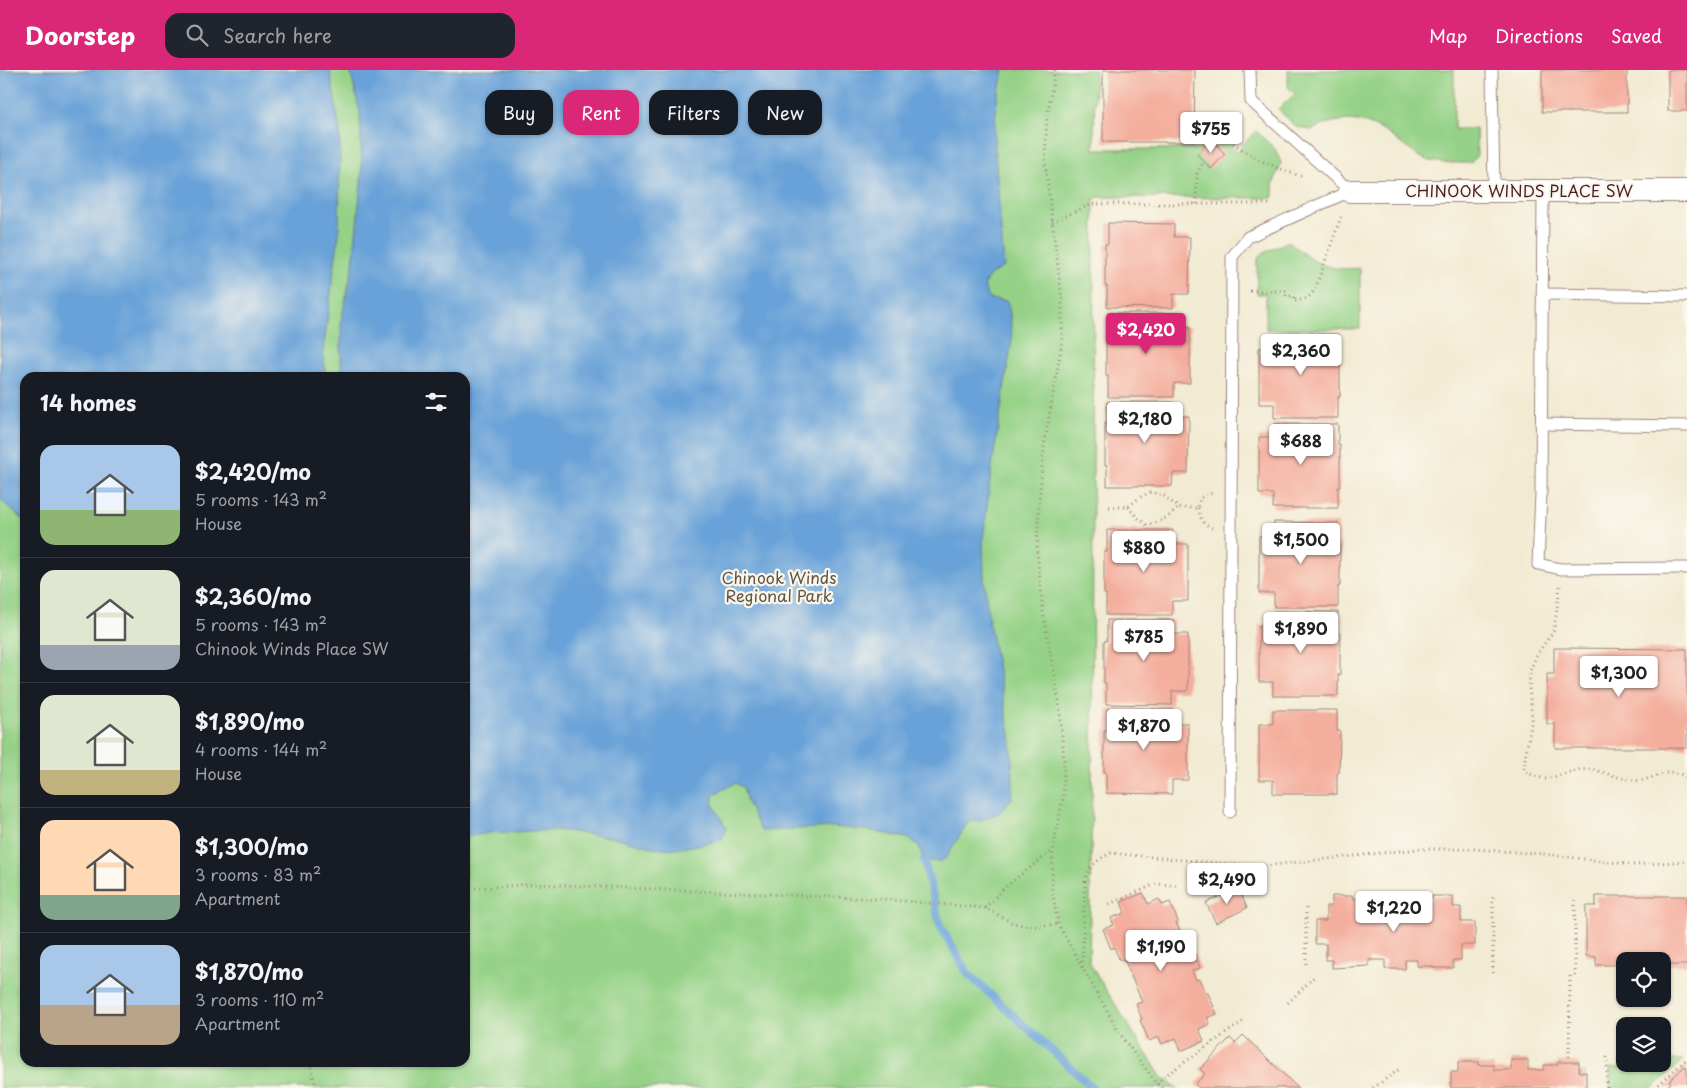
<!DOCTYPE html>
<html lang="en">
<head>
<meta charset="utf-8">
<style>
	:root { --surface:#171b24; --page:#20242c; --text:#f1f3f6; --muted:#9ea1a6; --line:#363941; --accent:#db2777 }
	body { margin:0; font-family:"Playpen Sans",sans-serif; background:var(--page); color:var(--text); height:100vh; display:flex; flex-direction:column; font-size:19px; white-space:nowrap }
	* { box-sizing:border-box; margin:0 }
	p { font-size:16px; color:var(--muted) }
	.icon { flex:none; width:28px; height:28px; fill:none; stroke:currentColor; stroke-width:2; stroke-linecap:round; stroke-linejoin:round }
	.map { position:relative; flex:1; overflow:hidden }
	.side { position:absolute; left:20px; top:302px; width:450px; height:695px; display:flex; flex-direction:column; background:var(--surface); border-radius:15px; box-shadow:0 1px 4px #0004 }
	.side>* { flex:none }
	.top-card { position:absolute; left:485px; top:20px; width:475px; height:45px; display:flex; gap:10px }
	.fabs { position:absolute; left:1616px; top:882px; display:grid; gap:10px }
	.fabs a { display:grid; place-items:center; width:55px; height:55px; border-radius:10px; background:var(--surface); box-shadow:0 1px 4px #0004; font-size:25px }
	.price { position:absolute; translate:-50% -42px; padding:0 11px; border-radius:5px; background:#fff; color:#222; font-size:16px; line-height:32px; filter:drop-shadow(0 1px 2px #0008) }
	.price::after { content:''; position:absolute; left:50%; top:30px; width:15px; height:11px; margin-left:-8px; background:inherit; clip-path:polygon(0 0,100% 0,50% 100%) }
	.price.active { background:var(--accent); color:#fff }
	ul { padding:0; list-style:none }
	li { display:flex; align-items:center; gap:15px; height:125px; padding:0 20px }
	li+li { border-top:1px solid var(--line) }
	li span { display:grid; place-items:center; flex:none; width:140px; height:100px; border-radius:15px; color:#555 }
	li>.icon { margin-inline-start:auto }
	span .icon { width:60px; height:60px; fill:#fffc; stroke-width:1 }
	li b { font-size:21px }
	h2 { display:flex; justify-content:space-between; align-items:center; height:60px; padding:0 20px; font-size:21px }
	.tag { padding:0 18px; border-radius:15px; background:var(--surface); box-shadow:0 1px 4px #0004; font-size:18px; line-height:45px }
	.tag.active { background:var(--accent); color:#fff }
	header { display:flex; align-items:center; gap:30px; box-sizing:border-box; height:70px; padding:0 25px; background:var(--accent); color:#fff }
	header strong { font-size:24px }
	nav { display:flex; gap:28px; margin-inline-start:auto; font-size:18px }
	.search { width:350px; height:45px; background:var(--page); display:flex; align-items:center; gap:12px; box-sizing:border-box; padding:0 18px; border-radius:15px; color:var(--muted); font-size:19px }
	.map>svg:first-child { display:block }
	.green { fill:#95d287; stroke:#707859; fill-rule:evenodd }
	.water { fill:#69a2d8; stroke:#5a6082 }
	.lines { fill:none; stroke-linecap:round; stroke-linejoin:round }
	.stream { stroke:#69a2d8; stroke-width:8 }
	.building { fill:#f4ae9d }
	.service-casing { stroke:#9e857f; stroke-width:13 }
	.minor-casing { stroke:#9e857f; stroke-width:24 }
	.path { stroke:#9e857f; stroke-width:3; stroke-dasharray:1 4; stroke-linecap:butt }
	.service { stroke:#fff; stroke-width:11 }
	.minor { stroke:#fff; stroke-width:22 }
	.labels { text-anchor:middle; stroke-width:4.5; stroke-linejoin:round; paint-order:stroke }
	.street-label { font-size:16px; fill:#4a1f2b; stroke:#fbf7ec }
	.park-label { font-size:16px; fill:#605547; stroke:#fbf7ec }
</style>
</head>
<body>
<header>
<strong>Doorstep</strong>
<div class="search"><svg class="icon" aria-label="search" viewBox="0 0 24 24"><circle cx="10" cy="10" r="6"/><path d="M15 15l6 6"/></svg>Search here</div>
<nav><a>Map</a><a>Directions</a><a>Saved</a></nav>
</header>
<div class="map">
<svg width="1687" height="1018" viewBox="0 0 1687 1018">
	<rect width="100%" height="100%" fill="#fbf7ec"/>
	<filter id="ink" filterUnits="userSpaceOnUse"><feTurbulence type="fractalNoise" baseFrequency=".02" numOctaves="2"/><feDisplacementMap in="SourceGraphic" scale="10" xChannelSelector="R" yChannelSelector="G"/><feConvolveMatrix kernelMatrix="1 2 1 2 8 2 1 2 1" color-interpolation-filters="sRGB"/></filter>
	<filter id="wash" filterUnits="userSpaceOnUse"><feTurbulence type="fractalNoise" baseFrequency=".0096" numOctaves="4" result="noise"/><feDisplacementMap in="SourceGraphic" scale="20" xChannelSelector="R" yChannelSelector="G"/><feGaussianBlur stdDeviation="1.12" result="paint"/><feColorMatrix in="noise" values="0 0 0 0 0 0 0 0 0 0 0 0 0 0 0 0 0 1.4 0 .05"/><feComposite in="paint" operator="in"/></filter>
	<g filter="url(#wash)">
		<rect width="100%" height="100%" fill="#f2ebd3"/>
		<g class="green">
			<path d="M0,0H1095L1094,79H1198L1211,68L1216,72L1222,66L1236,82L1256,61L1275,79L1281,93L1273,115V128L1098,127L1094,129L1092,728L1089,893L1162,1008L1177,1018H0ZM25,308H465V992H25Z"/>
			<path d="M1288,0H1454V59H1476L1477,85L1471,93H1444L1430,91L1418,86L1384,61L1372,55L1359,51L1346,50L1332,52L1311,60L1296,57L1278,39L1295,24L1288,17Z"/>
			<path d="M1289,171C1313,194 1327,201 1360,198V259H1266V224H1257V192L1260,185Z"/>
			<path d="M1663,990H1683L1653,1018H1610V998H1620V991H1625V994H1662Z"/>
		</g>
		<g class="water">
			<path d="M0,0H330L340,62L339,164L323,281L326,307L25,308V452L0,429Z"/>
			<path d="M350,0H1004L997,29L994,68L1004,197C988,205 978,212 990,229L1007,231L1010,243L1012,270L991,402L983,471L984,507L988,546L1011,670L1013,710L1012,728L1000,742L983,750L968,752L946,788L938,792L924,790L918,775L908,768L866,760L832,757L761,761L747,732L743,717L735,713L713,725V735L726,757L722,770L676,779L652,777L617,768L557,760L489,763L465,767V308L341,307V251L353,195L362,103L360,42Z"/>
		</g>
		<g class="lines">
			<path class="stream" d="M924,790L940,855L967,903L1093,1018"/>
		</g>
		<g id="blocks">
			<g class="building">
				<path d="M1103,0H1195L1194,72H1103Z"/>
				<rect x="1542" y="0" width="85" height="42"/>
				<rect x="1668" y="0" width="19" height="41"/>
				<path d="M1211,69L1225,84L1211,99L1197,84Z"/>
				<path d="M1108,153L1174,154V167H1190L1189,224H1173V238L1107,237V216H1105V174H1108Z"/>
				<path d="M1108,243H1174V256H1190V313H1174V327H1108V306H1106V264H1108Z"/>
				<path d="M1274,264H1338V285H1340V327H1338V348H1274V334H1259V278H1274Z"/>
				<path d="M1107,332H1173V346H1189L1188,403H1173L1172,416H1107V395H1105V353H1107Z"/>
				<path d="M1274,354H1338V375H1340V417H1338V438H1273V424H1259V367H1274Z"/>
				<path d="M1274,452L1338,453V474H1340V516H1338V537H1274V523H1259V466H1274Z"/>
				<path d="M1107,460H1173L1172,474H1188V531H1172V545H1106V524H1104V482H1107Z"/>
				<path d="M1273,541L1338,542V563H1340V605H1338V626H1273V612H1259V555H1273Z"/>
				<path d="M1107,550H1173L1172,564H1188V621H1172V635L1106,634V613H1104V571H1107Z"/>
				<path d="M1554,578L1687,579V678H1555V654H1547V604H1554Z"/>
				<path d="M1107,639H1173L1172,653H1188V710H1172V724L1106,723V702H1104V660H1107Z"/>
				<path d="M1273,640H1337V661H1340L1339,703H1337V724H1273V710H1259V654H1273Z"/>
				<path d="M1238,818L1247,838L1216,853L1206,833Z"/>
				<path d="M1143,823L1148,834L1159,829L1162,835L1170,832L1178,851L1176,852L1182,866L1177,868L1183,883L1193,879L1200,898L1192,901L1196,910L1199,909L1206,923H1208L1217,944L1207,948L1210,954L1199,959L1204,971L1181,981L1176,968L1162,974L1159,967L1149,971L1140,950L1142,949L1136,934L1142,932L1124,889L1120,891L1114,877L1111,879L1103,859L1114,855L1111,848L1125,843L1121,832Z"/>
				<path d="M1332,826H1353V829H1368V834H1416V829H1432V826H1453V837H1461V852H1475V875H1461V890H1453V898H1433V896H1417V890H1405V899H1385V890H1369V896L1332,898V890H1326V874H1315V851H1326V836H1332Z"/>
				<path d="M1596,826H1687V895H1662V891H1625V895H1596V887L1586,886V836H1596Z"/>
				<path d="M1243,965L1298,1018H1199L1195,1014L1205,1004L1200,999L1230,968L1235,973Z"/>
				<path d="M1511,990H1528V1000H1544V995H1558V992H1579V1002H1586V1018H1451V1002H1458V992H1479V995H1494V1000H1511Z"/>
				<path d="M1685,996L1687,999V1018H1665L1671,1013L1669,1011Z"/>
			</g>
		</g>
	</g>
	<g filter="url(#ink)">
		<use href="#blocks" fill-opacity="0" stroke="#9e857f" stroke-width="1"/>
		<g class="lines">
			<g class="service-casing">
				<g id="service">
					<path d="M1492,0L1494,121"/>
					<path d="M1543,121L1541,423L1538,494L1561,499L1687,498"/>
					<path d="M1543,224L1687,226"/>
					<path d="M1541,354L1687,356"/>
					<path d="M1230,742L1232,187L1248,167L1350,121L1251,31L1250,0"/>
				</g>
			</g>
			<g class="minor-casing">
				<path id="minor" d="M1350,121H1687"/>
			</g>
			<g class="path">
				<path d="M1055,0L1047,46L1045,93L1062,229V273L1044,376L1039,433L1037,482L1043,542L1059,631L1064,690L1063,728L1053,780L1052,819L1058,854L1120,964L1157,1014L1162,1018"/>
				<path d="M1218,76L1227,68C1249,88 1276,98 1304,107"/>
				<path d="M1196,134L1197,104L1204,91"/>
				<path d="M1052,152L1092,134H1272"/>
				<path d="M1250,221H1286V226H1294V231C1307,230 1312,226 1317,214L1341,147"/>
				<path d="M1109,437H1128L1139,428L1151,422L1164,426L1179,438H1198L1200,428L1212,423"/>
				<path d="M1128,437L1138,448L1147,455C1161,453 1169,446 1179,438"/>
				<path d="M1198,438C1200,449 1203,454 1212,458"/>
				<path d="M1560,516L1554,560L1536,586L1530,601L1529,617L1532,649L1525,688L1524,700L1534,706L1546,709L1577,700L1592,699L1621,708L1640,711L1670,702L1680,704L1687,708"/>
				<path d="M465,819L535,814L880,829L985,838L1011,852L1022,855L1037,856L1058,854"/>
				<path d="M1493,827V906"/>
				<path d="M1109,834L1156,814L1176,815"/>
				<path d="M985,838L1003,819L1053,780"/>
				<path d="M1306,838V896"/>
				<path d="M1082,897L1085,811C1089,796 1098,789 1111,783L1215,793L1263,796L1418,779H1474L1543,784L1634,795L1687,791"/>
				<path d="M1575,906V827"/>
				<path d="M1288,933L1316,905"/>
				<path d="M1569,987L1570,906"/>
				<path d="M1607,987V1018"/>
				<path d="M310,992L316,1018"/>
				<path d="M1157,1014L1162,1008L1245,950"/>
				<path d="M1373,1018L1401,998"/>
				<path d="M1655,1018L1687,989"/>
			</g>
			<use href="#service" class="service"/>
			<use href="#minor" class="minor"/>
		</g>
	</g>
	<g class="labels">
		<g class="street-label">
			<text x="1519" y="127">CHINOOK WINDS PLACE SW</text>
		</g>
		<g class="park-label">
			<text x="779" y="514">Chinook Winds<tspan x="779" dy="18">Regional Park</tspan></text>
		</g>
	</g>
</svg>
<div class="fabs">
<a><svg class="icon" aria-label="locate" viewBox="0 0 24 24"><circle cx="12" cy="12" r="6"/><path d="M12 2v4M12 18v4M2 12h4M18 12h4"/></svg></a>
<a><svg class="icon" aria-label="layers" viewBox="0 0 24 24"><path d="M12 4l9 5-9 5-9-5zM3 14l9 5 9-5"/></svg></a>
</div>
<b class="price" style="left:1211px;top:84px">$755</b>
<b class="price active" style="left:1146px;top:285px">$2,420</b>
<b class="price" style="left:1301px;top:306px">$2,360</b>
<b class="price" style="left:1145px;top:374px">$2,180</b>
<b class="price" style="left:1301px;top:396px">$688</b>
<b class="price" style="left:1301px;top:495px">$1,500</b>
<b class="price" style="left:1144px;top:503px">$880</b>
<b class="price" style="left:1301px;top:584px">$1,890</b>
<b class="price" style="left:1144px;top:592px">$785</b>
<b class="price" style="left:1619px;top:628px">$1,300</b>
<b class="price" style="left:1144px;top:681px">$1,870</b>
<b class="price" style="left:1227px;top:835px">$2,490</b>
<b class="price" style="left:1394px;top:863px">$1,220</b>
<b class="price" style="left:1161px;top:902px">$1,190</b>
<div class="top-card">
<a class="tag">Buy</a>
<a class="tag active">Rent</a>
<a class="tag">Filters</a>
<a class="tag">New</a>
</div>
<section class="side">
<h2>14 homes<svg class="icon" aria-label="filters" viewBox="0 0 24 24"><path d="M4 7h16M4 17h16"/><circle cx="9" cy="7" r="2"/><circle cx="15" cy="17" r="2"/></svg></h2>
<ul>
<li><span style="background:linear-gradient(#a9c7e8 65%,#8fb573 0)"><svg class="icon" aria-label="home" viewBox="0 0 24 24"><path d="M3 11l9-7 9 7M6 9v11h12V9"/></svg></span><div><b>$2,420/mo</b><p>5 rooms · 143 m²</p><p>House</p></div></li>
<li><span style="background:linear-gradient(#dfe7d0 75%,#9aa5b1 0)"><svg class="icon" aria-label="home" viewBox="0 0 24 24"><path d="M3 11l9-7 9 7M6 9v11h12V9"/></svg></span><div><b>$2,360/mo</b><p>5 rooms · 143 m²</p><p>Chinook Winds Place SW</p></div></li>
<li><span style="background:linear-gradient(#dfe7d0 75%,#c2b280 0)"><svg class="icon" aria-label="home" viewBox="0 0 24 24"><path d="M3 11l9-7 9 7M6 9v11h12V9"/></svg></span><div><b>$1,890/mo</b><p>4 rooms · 144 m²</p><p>House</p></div></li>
<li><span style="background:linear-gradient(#ffd9b3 75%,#7fa58c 0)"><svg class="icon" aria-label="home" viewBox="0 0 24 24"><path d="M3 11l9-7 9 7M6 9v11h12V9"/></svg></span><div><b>$1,300/mo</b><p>3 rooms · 83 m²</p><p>Apartment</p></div></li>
<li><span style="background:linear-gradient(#a9c7e8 60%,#b9a48a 0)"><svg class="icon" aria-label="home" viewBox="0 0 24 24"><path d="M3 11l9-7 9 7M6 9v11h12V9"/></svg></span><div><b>$1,870/mo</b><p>3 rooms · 110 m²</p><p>Apartment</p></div></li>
</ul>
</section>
</div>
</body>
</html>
